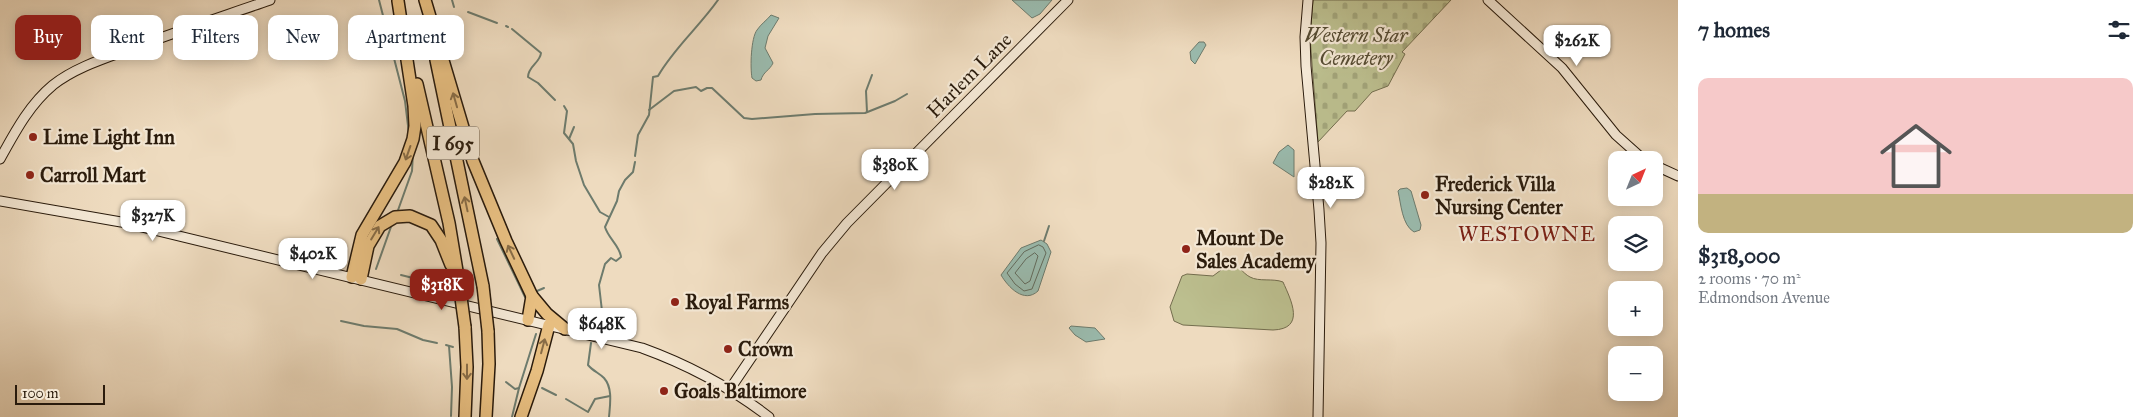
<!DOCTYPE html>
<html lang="en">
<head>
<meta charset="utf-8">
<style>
	:root { --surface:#fff; --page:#f2f2f3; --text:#1f2937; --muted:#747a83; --accent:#8f2418 }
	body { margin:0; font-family:"IM FELL Great Primer",serif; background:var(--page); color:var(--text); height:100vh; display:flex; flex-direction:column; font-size:19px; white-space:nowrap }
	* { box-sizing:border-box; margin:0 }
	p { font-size:16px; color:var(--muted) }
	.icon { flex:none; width:28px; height:28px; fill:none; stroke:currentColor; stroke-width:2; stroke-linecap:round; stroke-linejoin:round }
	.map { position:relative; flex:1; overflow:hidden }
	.drawer { display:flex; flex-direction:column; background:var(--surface); width:475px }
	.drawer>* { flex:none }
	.top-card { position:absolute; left:15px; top:15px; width:475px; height:45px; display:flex; gap:10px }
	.needle { width:32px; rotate:43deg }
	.fabs { position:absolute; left:1608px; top:151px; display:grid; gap:10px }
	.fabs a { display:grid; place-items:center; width:55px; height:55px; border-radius:10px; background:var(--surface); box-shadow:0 2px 12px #0003; font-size:25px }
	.scale { position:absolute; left:15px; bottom:12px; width:90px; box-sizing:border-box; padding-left:5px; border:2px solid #2a1b0c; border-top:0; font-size:14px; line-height:18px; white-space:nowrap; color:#2a1b0c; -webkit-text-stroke:4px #f4e8d5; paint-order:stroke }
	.price { position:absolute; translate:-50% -42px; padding:0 11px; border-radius:10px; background:#fff; color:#222; font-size:16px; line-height:32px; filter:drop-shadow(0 1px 2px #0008) }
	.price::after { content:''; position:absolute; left:50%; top:30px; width:15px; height:11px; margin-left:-8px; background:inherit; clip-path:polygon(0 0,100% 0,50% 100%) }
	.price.active { background:var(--accent); color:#fff }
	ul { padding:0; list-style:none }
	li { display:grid; align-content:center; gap:10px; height:265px; padding:0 20px }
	li span { display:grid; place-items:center; height:155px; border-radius:10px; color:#555 }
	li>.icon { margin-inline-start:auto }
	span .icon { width:90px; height:90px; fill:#fffc; stroke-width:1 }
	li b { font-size:21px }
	h2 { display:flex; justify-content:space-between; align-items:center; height:60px; padding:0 20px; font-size:21px }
	.tag { padding:0 18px; border-radius:10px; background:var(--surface); box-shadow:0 2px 12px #0003; font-size:18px; line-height:45px }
	.tag.active { background:var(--accent); color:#fff }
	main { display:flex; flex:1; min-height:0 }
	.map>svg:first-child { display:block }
	.green { fill:#bcbf8f; stroke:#736d4e }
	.cemetery { fill:url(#cemetery-stones); stroke:#736d4e }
	.water { fill:#9abbae; stroke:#6d7b6d }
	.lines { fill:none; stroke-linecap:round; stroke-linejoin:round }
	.shore { stroke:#626b5d; stroke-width:1 }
	.stream { stroke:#6d7b6d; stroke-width:2 }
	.secondary-casing { stroke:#2a1b0c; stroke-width:11 }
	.highway-casing { stroke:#2a1b0c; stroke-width:14 }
	.secondary { stroke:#f4e8d5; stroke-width:9 }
	.highway { stroke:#e7be80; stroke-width:11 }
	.highway-bridge-casing { stroke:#2a1b0c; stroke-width:14; stroke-linecap:butt }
	.highway-bridge { stroke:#e7be80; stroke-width:11 }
	.oneway { stroke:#886c46 }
	.poi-dot { fill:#8f2418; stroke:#f4e8d5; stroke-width:2 }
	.labels { text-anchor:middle; stroke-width:4.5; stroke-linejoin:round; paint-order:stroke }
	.shield { fill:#f4e8d5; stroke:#675848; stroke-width:1 }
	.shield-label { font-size:19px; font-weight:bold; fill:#2a1b0c }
	.park-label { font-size:20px; font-style:italic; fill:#564c33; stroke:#f4e8d5 }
	.street-label { font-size:20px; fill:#2a1b0c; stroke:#f4e8d5 }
	.poi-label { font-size:20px; font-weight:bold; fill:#2a1b0c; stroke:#f4e8d5; text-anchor:start }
	.neighbourhood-label { font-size:21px; letter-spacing:1px; fill:#7a1f14; stroke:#f4e8d5 }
</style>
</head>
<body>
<main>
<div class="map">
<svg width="1678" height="417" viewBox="0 0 1678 417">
	<defs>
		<pattern id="cemetery-stones" width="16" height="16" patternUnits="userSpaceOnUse" patternTransform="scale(1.25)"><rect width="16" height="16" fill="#bcbf8f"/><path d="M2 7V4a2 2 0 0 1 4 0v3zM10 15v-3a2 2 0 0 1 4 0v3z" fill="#a2a47a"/></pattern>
	</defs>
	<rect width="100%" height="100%" fill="#eedbbf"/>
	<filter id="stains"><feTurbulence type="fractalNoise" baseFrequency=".004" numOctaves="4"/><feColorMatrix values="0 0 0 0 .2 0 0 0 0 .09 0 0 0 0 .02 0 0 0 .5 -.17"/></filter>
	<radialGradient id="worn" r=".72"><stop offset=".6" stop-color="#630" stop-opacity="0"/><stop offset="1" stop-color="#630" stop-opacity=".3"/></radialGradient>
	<path class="green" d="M1229,264C1239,264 1242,273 1250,277C1259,282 1273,278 1283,282C1291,300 1306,329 1273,330L1183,325L1174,321L1170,307L1182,276L1187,274L1213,276Z"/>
	<path class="cemetery" d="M1313,0H1451L1402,52L1405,54L1388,86L1372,92L1355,111H1347L1318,142L1310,37Z"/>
	<g class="water">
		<path d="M1012,0H1052L1040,14L1032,18Z"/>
		<path d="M771,15L779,18L768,36L765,48L773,63C770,70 763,72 761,80L756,81L752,78C750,67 751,38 757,30C761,24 767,20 771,15Z"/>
		<path d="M1199,42H1204L1206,45L1195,64L1191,60L1190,52Z"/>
		<path d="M1288,145L1294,150V177L1273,163L1279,152Z"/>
		<path d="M1407,188L1411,191L1421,225L1420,230L1414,232C1402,225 1401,204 1398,191L1400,189Z"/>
		<path d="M1041,240L1047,244L1051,252L1038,291C1024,304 1008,287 1001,275L1021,248Z"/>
		<path d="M1071,326L1095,328L1105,339L1086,342L1075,335L1069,328Z"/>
	</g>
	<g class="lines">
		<g class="shore">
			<path d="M1039,245L1043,247L1046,253L1032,289L1024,291L1015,284L1007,273L1024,252Z"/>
			<path d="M1035,253L1038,256L1030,281L1025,284L1015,273L1026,259Z"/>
		</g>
		<g class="stream">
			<path d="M379,0L405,101L409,134"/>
			<path d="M452,0L454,7"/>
			<path d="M468,12L497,23"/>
			<path d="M506,26L508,27"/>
			<path d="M512,29L541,53C540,63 528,66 528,77L538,83L555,100"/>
			<path d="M564,106L567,111L564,133L573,144L576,161L584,185L600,212L609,217"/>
			<path d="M649,110L674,91L696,87L701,91L707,88H712L744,118L752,119L815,114L865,113L895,101L907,94"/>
			<path d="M867,112L866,91L872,75"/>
			<path d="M569,139L574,127"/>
			<path d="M635,156L638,135L649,115L653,77L658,76C674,48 699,27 718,0"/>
			<path d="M397,213L412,171L413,153"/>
			<path d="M497,239L525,297"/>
			<path d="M1044,241L1049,226"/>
			<path d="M376,269L392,224"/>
			<path d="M401,275L413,278"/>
			<path d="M419,280L447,287"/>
			<path d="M537,291L544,288"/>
			<path d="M341,321L364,326L397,329L423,340L437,343"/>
			<path d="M595,326L602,311L599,285L605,264L611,258L616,261L621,257C620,246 608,238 605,227L617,201L619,191L625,180L633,172L635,162"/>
			<path d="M591,343L588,365C593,371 599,373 604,378C613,388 610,405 609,417"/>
			<path d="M446,345L453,347"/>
			<path d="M449,346L452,387L451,416"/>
			<path d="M506,382L515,389L519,388"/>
			<path d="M542,388L556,395"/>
			<path d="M566,399L588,412L595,399L610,396"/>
			<path d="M512,417L519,388L536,334"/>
		</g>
		<g class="secondary-casing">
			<g id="secondary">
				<path d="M1308,0L1305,37L1306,66L1319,210L1321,243L1318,417"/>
				<path d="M1488,0L1562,68L1616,135L1644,160"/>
				<path d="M0,159C15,132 29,105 53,85C76,67 106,58 133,48C178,31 224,16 270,0"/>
				<path d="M1654,165L1678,176"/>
				<path d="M0,201L121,222L642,348C689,365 730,387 769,417"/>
				<path d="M730,389L822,253L847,223L1068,0"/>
			</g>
		</g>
		<g class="highway-casing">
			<g id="highway">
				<path d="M425,0L473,161L506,241L532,296L547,314L565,329"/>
				<path d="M436,60L483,286"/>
				<path d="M417,84L449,223L459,283"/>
				<path d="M352,277L362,235L405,162L413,139L415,126L414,106L398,1"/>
				<path d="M361,279L368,246L380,226L395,217L410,216L431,225L441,240L451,265"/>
				<path d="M528,320L532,296"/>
				<path d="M465,327L467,367L465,417"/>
				<path d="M486,417L489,364L488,331"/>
				<path d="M521,417L537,371L549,325"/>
			</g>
		</g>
		<use href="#secondary" class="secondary"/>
		<use href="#highway" class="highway"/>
		<g class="highway-bridge-casing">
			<g id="highway-bridge">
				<path d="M459,283L465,327"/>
				<path d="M483,286L488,331"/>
			</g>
		</g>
		<use href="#highway-bridge" class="highway-bridge"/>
	</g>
	<defs><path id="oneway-shaft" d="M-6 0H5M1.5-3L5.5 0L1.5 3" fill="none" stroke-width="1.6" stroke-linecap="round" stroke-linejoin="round" transform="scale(1.25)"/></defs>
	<g class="oneway">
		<use href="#oneway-shaft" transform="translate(455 100) rotate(-106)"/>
		<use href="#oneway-shaft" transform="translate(408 153) rotate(109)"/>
		<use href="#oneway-shaft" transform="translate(466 204) rotate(-102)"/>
		<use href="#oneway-shaft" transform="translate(375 233) rotate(-59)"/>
		<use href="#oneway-shaft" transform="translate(511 252) rotate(-115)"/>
		<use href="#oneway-shaft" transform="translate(543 346) rotate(-75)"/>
		<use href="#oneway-shaft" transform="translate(467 372) rotate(90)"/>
	</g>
	<g class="poi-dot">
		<circle cx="33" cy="137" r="5"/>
		<circle cx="30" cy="175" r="5"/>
		<circle cx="1425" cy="195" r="5"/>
		<circle cx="1186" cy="249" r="5"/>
		<circle cx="675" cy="302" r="5"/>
		<circle cx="728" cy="349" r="5"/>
		<circle cx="664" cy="391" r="5"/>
	</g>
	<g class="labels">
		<rect class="shield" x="427" y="126.5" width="52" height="33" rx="4"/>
		<g class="shield-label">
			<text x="453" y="150">I 695</text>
		</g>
		<g class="park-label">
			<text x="1356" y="42">Western Star<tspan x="1356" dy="23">Cemetery</tspan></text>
		</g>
		<g class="street-label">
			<text transform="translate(969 75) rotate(-45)" y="7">Harlem Lane</text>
		</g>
		<g class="poi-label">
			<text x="43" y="144">Lime Light Inn</text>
			<text x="40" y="182">Carroll Mart</text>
			<text x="1435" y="191">Frederick Villa<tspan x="1435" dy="23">Nursing Center</tspan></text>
			<text x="1196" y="245">Mount De<tspan x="1196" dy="23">Sales Academy</tspan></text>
			<text x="685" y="309">Royal Farms</text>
			<text x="738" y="356">Crown</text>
			<text x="674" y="398">Goals Baltimore</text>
		</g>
		<g class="neighbourhood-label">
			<text x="1527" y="241">WESTOWNE</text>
		</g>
	</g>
	<rect width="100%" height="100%" filter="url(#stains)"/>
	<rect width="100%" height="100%" fill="url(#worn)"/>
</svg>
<div class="fabs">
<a><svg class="needle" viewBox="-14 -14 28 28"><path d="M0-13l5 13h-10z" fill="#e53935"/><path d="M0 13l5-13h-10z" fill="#747a83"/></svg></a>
<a><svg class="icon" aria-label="layers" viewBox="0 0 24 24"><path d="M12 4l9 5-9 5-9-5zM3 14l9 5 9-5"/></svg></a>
<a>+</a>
<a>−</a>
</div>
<div class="scale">100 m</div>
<b class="price" style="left:1577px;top:67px">$262K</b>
<b class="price" style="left:895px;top:191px">$380K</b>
<b class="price" style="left:1331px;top:209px">$282K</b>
<b class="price" style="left:153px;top:242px">$327K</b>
<b class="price" style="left:313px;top:280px">$402K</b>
<b class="price active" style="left:442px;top:311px">$318K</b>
<b class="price" style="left:602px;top:350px">$648K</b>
<div class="top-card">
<a class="tag active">Buy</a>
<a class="tag">Rent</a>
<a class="tag">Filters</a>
<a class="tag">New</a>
<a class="tag">Apartment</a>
</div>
</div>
<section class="drawer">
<h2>7 homes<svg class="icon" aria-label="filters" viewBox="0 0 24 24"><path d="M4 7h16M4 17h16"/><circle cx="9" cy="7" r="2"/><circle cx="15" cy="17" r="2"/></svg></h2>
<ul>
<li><span style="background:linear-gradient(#f6c9c9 75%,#c2b280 0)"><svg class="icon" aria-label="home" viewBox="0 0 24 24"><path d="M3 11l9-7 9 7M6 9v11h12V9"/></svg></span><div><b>$318,000</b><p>2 rooms · 70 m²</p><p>Edmondson Avenue</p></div></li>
</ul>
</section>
</main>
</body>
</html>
